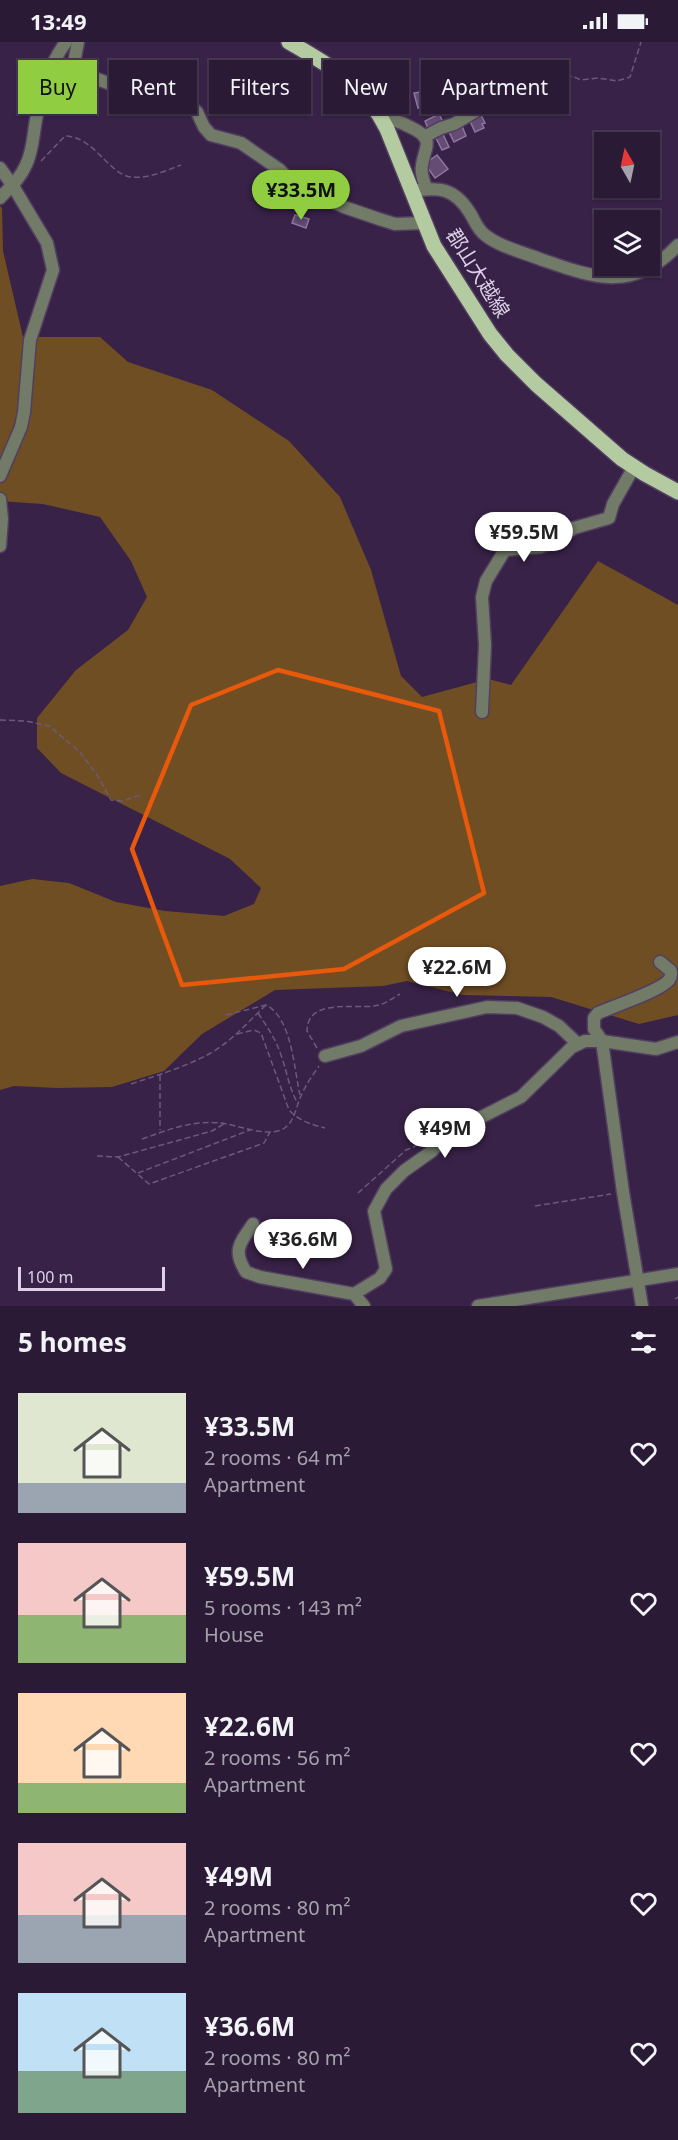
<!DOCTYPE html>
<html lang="en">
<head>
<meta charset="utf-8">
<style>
	:root { --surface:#2a1a35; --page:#32233d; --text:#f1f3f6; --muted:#a5a1ad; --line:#463850; --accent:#90cd41 }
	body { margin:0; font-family:"Noto Sans","Noto Sans JP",sans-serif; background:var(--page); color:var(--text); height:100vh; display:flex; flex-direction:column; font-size:22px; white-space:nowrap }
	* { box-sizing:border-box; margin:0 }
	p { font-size:20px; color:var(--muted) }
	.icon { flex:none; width:33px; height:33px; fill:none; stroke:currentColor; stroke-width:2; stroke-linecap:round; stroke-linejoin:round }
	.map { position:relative; height:1264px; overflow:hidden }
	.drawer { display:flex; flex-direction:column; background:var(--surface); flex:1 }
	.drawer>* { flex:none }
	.hud { position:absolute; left:18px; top:18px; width:642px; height:54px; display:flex; gap:12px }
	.needle { width:39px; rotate:351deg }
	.buttons { position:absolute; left:594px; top:90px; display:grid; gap:12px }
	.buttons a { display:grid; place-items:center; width:66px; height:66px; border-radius:0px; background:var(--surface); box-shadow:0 2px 4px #0004,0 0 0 2px var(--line); font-size:30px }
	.scale { position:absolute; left:18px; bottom:15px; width:147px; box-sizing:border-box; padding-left:6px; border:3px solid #ddd0e8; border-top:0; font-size:16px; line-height:21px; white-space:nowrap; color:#ddd0e8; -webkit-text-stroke:4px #382247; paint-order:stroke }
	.price { position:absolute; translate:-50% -51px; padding:0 14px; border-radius:21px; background:#fff; color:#222; font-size:20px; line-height:39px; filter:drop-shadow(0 2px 3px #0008) }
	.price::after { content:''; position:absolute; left:50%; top:36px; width:18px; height:14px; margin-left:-9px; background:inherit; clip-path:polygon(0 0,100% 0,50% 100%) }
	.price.selected { background:var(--accent); color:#111 }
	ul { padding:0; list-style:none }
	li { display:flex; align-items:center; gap:18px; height:150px; padding:0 18px }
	li span { display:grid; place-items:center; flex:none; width:168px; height:120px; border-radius:0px; color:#555 }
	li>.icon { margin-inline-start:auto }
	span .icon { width:72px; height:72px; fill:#fffc; stroke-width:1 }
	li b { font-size:26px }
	h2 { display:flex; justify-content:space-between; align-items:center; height:72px; padding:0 18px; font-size:26px }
	.chip { padding:0 21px; border-radius:0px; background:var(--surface); box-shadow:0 2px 4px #0004,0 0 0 2px var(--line); font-size:21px; line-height:54px }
	.chip.selected { background:var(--accent); color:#111 }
	.status { display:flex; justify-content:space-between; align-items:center; height:42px; padding:0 30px; background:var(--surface); direction:ltr }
	.status svg { height:16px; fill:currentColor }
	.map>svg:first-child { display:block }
	.green { fill:#704e24 }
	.building { fill:#644c75; stroke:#8e76a1; stroke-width:1.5 }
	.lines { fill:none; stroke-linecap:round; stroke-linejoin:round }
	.street-casing { stroke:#523e61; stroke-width:15 }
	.primary-casing { stroke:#523e61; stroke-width:18 }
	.path { stroke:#6d597a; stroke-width:1.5; stroke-dasharray:6 3; stroke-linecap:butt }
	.street { stroke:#717b68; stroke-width:12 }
	.primary { stroke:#b4caa1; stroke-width:15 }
	.marked { fill:none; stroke:#e8590c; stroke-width:4.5; stroke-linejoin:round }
	.labels { text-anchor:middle; stroke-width:4.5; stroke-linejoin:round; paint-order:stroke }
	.street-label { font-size:20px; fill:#ddd0e8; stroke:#382247 }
</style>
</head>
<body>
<div class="status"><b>13:49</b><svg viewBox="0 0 49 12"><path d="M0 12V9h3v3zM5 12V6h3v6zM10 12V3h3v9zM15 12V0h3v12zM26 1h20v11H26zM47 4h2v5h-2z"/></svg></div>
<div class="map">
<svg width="678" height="1264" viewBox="0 0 678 1264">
	<rect width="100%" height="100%" fill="#382247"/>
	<path class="green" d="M0,164L2,166L3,209L23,295H100L128,320L212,348L289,399L340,455L371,528L401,634L422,655L488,637L511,643L598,519L678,563V973L639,982L551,955L463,953L407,939L383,944L275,948L202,992L164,1029L112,1045L58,1046L14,1044L0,1048V844L32,837L69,841L116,860L165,869L224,874L254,862L261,846L230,817L61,731L37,706V676L76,628L128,588L147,555L131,519L100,475L43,462L0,459Z"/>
	<g class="building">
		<path d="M460,39L466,51L446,60L440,48Z"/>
		<path d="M425,49L428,63L418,66L414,51Z"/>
		<path d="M480,71L485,81L482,82L484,86L475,90L469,77Z"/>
		<path d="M439,72L444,82L429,89L425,79Z"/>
		<path d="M462,84L466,94L454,100L449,90Z"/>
		<path d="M442,90L449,105L442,108L435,94Z"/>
		<path d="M437,113L448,127L435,136L425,122Z"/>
		<path d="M269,133L284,141L276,154L272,152L269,159L258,153Z"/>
		<path d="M295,173L309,177L306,186L292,181Z"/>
	</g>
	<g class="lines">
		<g class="street-casing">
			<g id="street">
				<path d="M78,0L73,26L86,33L141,53L161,57H182L197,70L204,85L211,93L241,101L280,128L291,140L344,165L379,177L395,182L424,181"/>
				<path d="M383,77C393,77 401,80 410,85C436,97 425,103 422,123C420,131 424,139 426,146"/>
				<path d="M424,95L441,86L454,82L484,64"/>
				<path d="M0,126L13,144L47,201L53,228L30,298L24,370L21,385L0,434"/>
				<path d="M411,149C438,145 454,145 470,171C475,179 477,187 485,193C500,205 522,210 540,217C595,236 633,251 678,203"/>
				<path d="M0,156C10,145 20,137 26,123C33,109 33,93 36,78C41,49 49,23 66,0"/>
				<path d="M0,457L2,477L0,504"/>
				<path d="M482,670L485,603L482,555L486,539L505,508L541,505L553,500L574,486L609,476L613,462L634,425"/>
				<path d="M602,999L594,987V976L598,971C614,964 660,949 669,938C672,934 671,933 671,929L660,920"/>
				<path d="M325,1014L361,1004L401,984L487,965L517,966L543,975L559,984L578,1002"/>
				<path d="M253,1182C240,1201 232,1208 246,1230L260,1235L354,1252L364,1264"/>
				<path d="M354,1252L380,1236L386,1227L374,1169L386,1147L404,1129L432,1109L446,1093L521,1055L572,1005L585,999H602"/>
				<path d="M478,1264L678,1232"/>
				<path d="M642,1264L623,1150L602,999L656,1007L678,1000"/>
			</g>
		</g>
		<g class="primary-casing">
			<path id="primary" d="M289,0C330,24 365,42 387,87L434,204L490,292L507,313L536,342L622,417L645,432L678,450"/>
		</g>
		<g class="path">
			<path d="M565,72L566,36L572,34L581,38L598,36L617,39L630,35L641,0"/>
			<path d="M41,119L65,94C95,95 108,132 131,135C148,137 165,129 181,123"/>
			<path d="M0,678L26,679L49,684L79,709L97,733L111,758L123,759L140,753"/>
			<path d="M258,971C267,985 276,997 281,1013C287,1030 289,1046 298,1062"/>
			<path d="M226,973L266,963C292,976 294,1027 300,1053"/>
			<path d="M237,992L254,988L261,991L289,1068C298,1078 312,1083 325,1086"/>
			<path d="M317,1006L307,989C307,956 354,967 374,964C384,963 391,957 400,952"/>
			<path d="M160,1033V1088"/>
			<path d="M131,1042C158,1033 185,1025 209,1012C231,1000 248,980 266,963"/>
			<path d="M142,1097C167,1088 193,1078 219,1081C237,1082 271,1098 286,1085C296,1076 296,1063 302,1052C306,1042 313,1033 319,1024"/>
			<path d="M97,1114L118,1115L212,1089L224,1082"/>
			<path d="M118,1115L149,1142L264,1101L270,1090"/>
			<path d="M138,1131L250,1088"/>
			<path d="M358,1151L406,1108L420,1102"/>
			<path d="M535,1164L611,1152"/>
			<path d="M675,1257L678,1255"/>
		</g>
		<use href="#street" class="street"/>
		<use href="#primary" class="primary"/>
	</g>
	<path class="marked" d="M278,628L439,669L484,851L344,927L182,943L132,807L191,663Z"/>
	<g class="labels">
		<g class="street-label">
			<text transform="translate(478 231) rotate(58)" y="7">郡山大越線</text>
		</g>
	</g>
</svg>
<div class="buttons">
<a><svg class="needle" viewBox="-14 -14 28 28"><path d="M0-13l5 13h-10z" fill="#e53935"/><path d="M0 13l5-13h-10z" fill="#a5a1ad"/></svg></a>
<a><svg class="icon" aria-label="layers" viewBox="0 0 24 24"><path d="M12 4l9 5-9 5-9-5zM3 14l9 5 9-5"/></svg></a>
</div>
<div class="scale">100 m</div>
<b class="price selected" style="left:301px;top:179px">¥33.5M</b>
<b class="price" style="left:524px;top:521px">¥59.5M</b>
<b class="price" style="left:457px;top:956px">¥22.6M</b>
<b class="price" style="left:445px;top:1117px">¥49M</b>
<b class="price" style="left:303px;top:1228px">¥36.6M</b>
<div class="hud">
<a class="chip selected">Buy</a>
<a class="chip">Rent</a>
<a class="chip">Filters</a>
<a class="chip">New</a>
<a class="chip">Apartment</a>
</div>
</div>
<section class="drawer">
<h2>5 homes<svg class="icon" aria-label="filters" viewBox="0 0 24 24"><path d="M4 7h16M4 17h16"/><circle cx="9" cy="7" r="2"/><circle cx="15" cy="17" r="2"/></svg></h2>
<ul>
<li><span style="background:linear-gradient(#dfe7d0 75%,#9aa5b1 0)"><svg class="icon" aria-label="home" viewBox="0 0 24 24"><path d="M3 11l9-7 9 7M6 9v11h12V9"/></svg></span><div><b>¥33.5M</b><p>2 rooms · 64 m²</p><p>Apartment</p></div><svg class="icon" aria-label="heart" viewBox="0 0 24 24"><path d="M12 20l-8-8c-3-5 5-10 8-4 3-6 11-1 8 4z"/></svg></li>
<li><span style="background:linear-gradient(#f6c9c9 60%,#8fb573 0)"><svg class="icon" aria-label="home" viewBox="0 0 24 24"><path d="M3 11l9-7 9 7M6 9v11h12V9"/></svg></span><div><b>¥59.5M</b><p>5 rooms · 143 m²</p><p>House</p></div><svg class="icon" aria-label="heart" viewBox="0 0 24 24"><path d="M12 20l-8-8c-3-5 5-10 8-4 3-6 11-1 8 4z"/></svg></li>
<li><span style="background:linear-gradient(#ffd9b3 75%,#8fb573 0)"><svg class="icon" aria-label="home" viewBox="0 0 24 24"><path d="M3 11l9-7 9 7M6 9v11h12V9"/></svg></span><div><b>¥22.6M</b><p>2 rooms · 56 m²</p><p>Apartment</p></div><svg class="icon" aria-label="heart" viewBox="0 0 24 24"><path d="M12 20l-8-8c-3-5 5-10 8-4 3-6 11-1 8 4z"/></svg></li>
<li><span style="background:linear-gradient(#f6c9c9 60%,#9aa5b1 0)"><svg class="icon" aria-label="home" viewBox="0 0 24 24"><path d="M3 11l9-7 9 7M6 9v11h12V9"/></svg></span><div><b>¥49M</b><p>2 rooms · 80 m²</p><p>Apartment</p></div><svg class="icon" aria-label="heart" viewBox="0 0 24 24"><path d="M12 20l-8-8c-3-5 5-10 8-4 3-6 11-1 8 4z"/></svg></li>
<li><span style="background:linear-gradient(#bfe0f5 65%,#7fa58c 0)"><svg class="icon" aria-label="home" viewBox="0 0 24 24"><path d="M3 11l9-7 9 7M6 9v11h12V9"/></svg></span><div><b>¥36.6M</b><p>2 rooms · 80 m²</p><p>Apartment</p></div><svg class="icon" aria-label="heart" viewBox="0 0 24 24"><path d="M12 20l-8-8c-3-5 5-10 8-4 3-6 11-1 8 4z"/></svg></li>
</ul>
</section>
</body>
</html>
